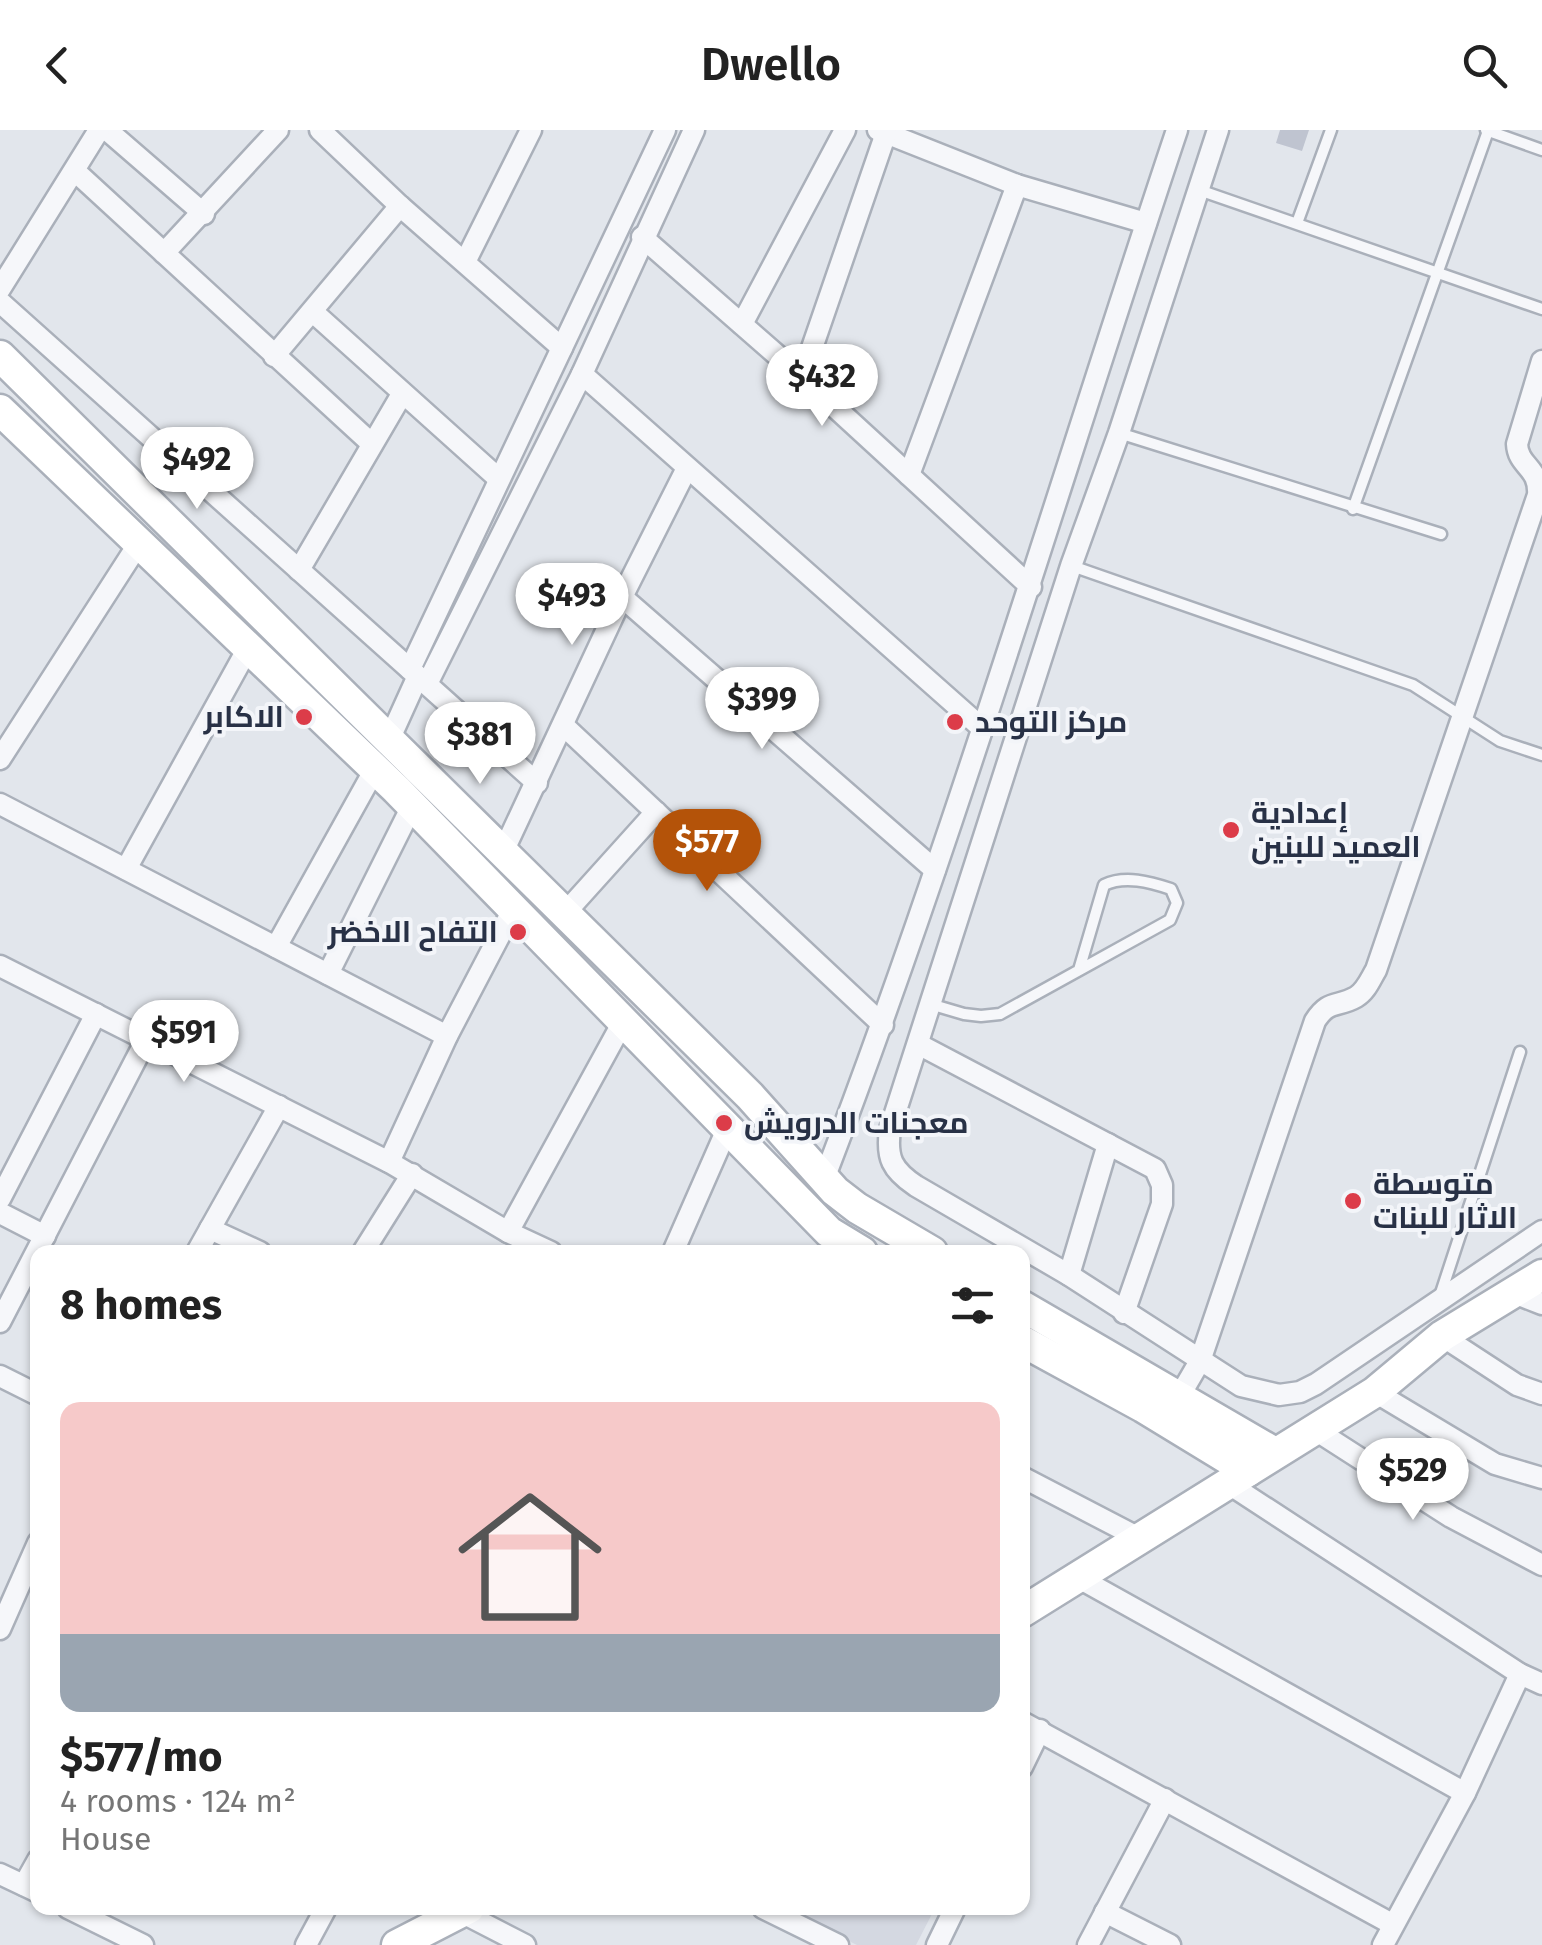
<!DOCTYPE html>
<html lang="en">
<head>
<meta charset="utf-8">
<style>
	:root { --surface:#fff; --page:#f2f2f2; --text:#222; --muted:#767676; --line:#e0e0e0; --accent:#b45309 }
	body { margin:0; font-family:"Fira Sans",Cairo,sans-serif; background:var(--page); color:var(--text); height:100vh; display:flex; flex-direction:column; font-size:38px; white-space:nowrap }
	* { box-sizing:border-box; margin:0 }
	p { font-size:32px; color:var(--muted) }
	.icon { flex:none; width:55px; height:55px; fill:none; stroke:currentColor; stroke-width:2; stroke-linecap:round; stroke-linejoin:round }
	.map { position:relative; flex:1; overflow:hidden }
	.sheet { position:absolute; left:30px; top:1115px; width:1000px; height:670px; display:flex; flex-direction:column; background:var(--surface); border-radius:20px; box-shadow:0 2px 8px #0004 }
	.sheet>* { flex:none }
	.price { position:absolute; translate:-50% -85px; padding:0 22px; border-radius:35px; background:#fff; color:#222; font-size:32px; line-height:65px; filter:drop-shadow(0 2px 5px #0008) }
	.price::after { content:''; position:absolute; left:50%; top:60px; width:30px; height:22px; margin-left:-15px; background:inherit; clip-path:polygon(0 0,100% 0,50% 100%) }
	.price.active { background:var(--accent); color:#fff }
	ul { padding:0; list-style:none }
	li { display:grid; align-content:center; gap:20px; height:530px; padding:0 30px }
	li+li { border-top:2px solid var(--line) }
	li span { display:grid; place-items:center; height:310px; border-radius:20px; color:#555 }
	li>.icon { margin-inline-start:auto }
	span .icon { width:180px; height:180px; fill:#fffc; stroke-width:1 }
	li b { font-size:42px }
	h2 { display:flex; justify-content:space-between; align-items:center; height:120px; padding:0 30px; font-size:42px }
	header { display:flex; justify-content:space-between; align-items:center; height:130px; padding:0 30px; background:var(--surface); font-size:45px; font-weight:600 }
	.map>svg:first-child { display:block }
	.built { fill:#d4d8e1 }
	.building { fill:#bfc4d0 }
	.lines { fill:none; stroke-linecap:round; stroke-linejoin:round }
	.lane-casing { stroke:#aab0ba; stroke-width:15 }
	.street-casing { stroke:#aab0ba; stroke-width:25 }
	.secondary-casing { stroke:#aab0ba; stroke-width:35 }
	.lane { stroke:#f6f7fa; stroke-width:10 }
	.street { stroke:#f6f7fa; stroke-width:20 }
	.secondary { stroke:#fff; stroke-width:30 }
	.poi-dot { fill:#dc3c49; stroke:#f3f5f9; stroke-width:4 }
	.labels { text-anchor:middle; stroke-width:8; stroke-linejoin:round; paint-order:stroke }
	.poi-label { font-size:30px; font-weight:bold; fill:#283146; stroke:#f3f5f9; text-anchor:start }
</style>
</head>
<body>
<header><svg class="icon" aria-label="back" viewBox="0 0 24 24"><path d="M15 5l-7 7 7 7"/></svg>Dwello<svg class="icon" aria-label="search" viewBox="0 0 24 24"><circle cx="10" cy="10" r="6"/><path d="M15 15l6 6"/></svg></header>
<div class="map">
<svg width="1542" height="1815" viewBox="0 0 1542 1815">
	<rect width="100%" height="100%" fill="#e2e6ec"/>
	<path class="built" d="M782,1778H935L916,1815H857Z"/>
	<path class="building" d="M1280,0H1309L1302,21L1276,13Z"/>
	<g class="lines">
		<g class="lane-casing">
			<g id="lane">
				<path d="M1486,0L1542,20"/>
				<path d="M1199,60L1542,179"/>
				<path d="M1297,93L1331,0"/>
				<path d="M1119,303L1441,404"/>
				<path d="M1353,379L1488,1"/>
				<path d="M1072,436L1413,555L1500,611L1542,625"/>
				<path d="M930,874L964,884L981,886L1000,884L1170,790L1177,773L1171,759C1150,752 1125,745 1104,755L1079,840"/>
				<path d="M1440,1166L1520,922"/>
			</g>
		</g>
		<g class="street-casing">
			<g id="street">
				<path d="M107,0L204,84"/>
				<path d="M320,0L400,76L562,218"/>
				<path d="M878,0L1017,55L1146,93"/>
				<path d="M1218,0L1119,303L1071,436L890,999C886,1028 892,1040 916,1056L1069,1145L1241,1256L1279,1265L1300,1262L1316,1254L1542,1101"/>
				<path d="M76,42L372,314"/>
				<path d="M642,107L802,247L1031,457"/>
				<path d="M164,123L278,0"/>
				<path d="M465,132L531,0"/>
				<path d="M0,159L99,0"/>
				<path d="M0,172L537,653"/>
				<path d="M313,182L499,349"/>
				<path d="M742,194L845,0"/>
				<path d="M274,226L400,76"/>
				<path d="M582,244L983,599"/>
				<path d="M802,247L886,3"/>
				<path d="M909,345L1017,55"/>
				<path d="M299,440L402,264"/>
				<path d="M622,467L935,740"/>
				<path d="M410,539L665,0"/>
				<path d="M427,554L582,244L694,0"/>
				<path d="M564,596L883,895"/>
				<path d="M389,610L418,546"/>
				<path d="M0,629L139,413"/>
				<path d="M0,674L447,906"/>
				<path d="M503,722L622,467L687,338"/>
				<path d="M126,739L248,518"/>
				<path d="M565,783L656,682"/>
				<path d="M276,817L375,639"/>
				<path d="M0,836L389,1032L508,1102L551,1122"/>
				<path d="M328,844L412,676"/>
				<path d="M918,914L1155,1039L1162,1055V1074L1124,1183"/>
				<path d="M389,1032L447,906L514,778"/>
				<path d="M824,1049C956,704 1060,350 1177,0"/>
				<path d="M0,1069L96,884"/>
				<path d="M0,1083L45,1106"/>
				<path d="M210,1099L260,1122"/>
				<path d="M508,1102L624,890"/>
				<path d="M197,1122L279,976"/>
				<path d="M363,1122L412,1044"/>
				<path d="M673,1122L728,997"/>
				<path d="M1069,1145L1108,1014"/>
				<path d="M1514,1163L1542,1174"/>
				<path d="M0,1192L147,908"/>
				<path d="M1442,1206L1517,1255L1542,1264"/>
				<path d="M0,1246L38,1265"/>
				<path d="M1375,1262L1495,1334L1542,1348"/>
				<path d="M1179,1267L1200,1231L1315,891C1329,869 1337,878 1356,867C1366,861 1370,850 1376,840L1538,365C1540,337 1518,337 1517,314L1542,231"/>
				<path d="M1314,1299L1451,1387L1542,1435"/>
				<path d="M1022,1347L1141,1409"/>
				<path d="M1229,1354L1520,1544L1542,1554"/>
				<path d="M1079,1448L1465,1663"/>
				<path d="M0,1499L38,1413"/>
				<path d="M1022,1592L1392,1794"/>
				<path d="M1022,1637L1040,1600"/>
				<path d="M0,1744L38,1762"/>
				<path d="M24,1755L38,1730"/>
				<path d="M68,1778L143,1815"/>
				<path d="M763,1778L838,1815"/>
				<path d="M461,1782L525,1815"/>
				<path d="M1105,1782L1170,1815"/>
				<path d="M306,1815L326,1778"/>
				<path d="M937,1815L955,1778"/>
				<path d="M1088,1815L1165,1669"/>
				<path d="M1383,1815L1465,1663L1520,1544"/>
			</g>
		</g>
		<g class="secondary-casing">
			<g id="secondary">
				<path d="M0,226L750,966L835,1061L857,1078L932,1122"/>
				<path d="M0,280L396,659L829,1102L862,1122"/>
				<path d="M1022,1176L1275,1323"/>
				<path d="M1022,1211L1143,1277L1248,1341"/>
				<path d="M1022,1482L1375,1262L1442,1206L1542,1145"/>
				<path d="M397,1815L469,1778"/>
			</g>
		</g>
		<use href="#lane" class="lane"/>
		<use href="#street" class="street"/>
		<use href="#secondary" class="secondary"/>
	</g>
	<g class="poi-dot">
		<circle cx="304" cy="587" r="10"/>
		<circle cx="955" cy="592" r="10"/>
		<circle cx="1231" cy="700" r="10"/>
		<circle cx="518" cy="802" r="10"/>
		<circle cx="724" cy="993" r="10"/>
		<circle cx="1353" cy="1071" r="10"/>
	</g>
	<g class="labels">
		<g class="poi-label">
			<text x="284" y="597" text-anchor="end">الاكابر</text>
			<text x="975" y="602">مركز التوحد</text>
			<text x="1251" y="693">إعدادية<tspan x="1251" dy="34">العميد للبنين</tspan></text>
			<text x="498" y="812" text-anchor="end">التفاح الاخضر</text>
			<text x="744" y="1003">معجنات الدرويش</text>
			<text x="1373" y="1064">متوسطة<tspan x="1373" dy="34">الاثار للبنات</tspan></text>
		</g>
	</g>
</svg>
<b class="price" style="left:822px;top:299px">$432</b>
<b class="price" style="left:197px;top:382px">$492</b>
<b class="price" style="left:572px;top:518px">$493</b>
<b class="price" style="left:762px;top:622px">$399</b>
<b class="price" style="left:480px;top:657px">$381</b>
<b class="price active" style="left:707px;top:764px">$577</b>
<b class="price" style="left:184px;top:955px">$591</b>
<b class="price" style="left:1413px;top:1393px">$529</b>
<section class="sheet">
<h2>8 homes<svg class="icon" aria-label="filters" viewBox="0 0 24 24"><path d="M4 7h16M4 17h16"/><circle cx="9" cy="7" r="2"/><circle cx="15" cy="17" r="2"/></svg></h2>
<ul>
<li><span style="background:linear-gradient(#f6c9c9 75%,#9aa5b1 0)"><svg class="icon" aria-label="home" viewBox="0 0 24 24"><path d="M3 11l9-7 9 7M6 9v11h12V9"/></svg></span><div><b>$577/mo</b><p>4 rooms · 124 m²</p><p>House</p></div></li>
</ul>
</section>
</div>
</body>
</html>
